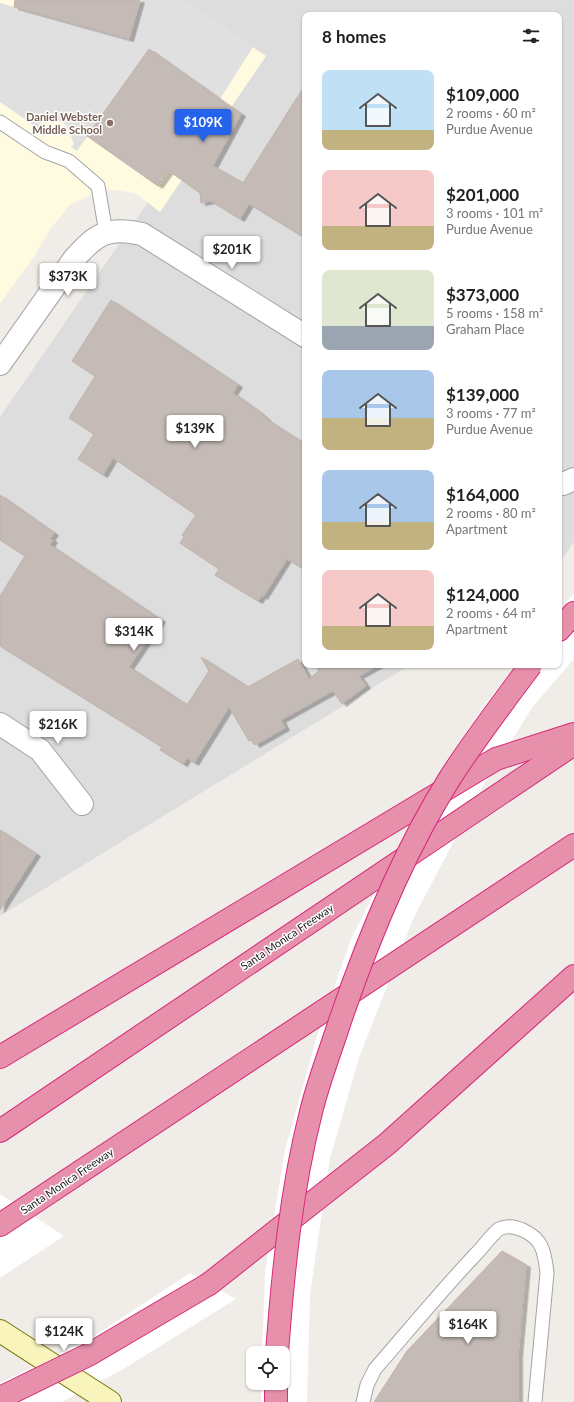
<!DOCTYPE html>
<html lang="en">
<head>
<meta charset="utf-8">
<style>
	:root { --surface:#fff; --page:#f6f6f6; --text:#202124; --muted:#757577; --accent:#2563eb }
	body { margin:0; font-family:Lato,sans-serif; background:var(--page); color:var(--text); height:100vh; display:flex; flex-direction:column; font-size:15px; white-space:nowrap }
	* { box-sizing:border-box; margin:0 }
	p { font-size:13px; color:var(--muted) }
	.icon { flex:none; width:22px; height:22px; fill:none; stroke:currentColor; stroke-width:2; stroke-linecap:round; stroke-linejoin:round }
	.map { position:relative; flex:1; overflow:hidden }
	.panel { position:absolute; left:302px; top:12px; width:260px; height:656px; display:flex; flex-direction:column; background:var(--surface); border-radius:8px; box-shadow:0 1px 3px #0004 }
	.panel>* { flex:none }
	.tools { position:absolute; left:246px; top:1346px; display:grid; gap:8px }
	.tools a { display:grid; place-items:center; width:44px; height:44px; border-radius:8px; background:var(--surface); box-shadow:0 1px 3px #0004; font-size:20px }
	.price { position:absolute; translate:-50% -34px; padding:0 9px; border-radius:4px; background:#fff; color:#222; font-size:13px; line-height:26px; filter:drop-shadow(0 1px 2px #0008) }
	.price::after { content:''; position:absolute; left:50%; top:24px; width:12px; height:9px; margin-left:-6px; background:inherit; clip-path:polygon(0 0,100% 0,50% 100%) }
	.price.on { background:var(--accent); color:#fff }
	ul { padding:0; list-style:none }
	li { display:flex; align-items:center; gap:12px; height:100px; padding:0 20px }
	li span { display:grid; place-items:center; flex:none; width:112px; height:80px; border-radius:8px; color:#555 }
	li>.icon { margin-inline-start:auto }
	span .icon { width:48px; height:48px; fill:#fffc; stroke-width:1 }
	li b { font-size:17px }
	h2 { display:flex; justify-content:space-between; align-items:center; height:48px; padding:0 20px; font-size:17px }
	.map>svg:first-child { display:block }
	.residential { fill:#dedddd }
	.education { fill:#fefbe1 }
	.parking { fill:#e0e0e0 }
	.pier { fill:#fff }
	.building { fill:#c5bbb6; stroke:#c2b1a9; filter:url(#shadow) }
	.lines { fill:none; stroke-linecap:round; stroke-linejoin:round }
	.service-casing { stroke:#a4a4a4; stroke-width:15 }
	.minor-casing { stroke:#a4a4a4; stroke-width:24 }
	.secondary-casing { stroke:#777507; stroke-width:24 }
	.motorway-casing { stroke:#d8297b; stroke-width:24 }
	.service { stroke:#fff; stroke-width:13 }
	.minor { stroke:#fff; stroke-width:22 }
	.secondary { stroke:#f9f4bc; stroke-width:22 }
	.motorway { stroke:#e690ab; stroke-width:22 }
	.motorway-bridge-casing { stroke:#d8297b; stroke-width:24; stroke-linecap:butt }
	.motorway-bridge { stroke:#e690ab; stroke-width:22 }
	.education-dot { fill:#8d6e63; stroke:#fff; stroke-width:1.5 }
	.labels { text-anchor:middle; stroke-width:3; stroke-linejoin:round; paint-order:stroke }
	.education-label { font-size:11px; font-weight:bold; fill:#785e54; stroke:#fff; text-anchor:end }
	.street-label { font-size:11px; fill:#202020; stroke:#fff }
</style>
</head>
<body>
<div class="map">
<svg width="574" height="1402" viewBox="0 0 574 1402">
	<defs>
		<filter id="shadow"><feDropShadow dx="4.5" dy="2.5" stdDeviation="0" flood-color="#0004"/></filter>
	</defs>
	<rect width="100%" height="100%" fill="#f0ece7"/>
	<path class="residential" d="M183,0H574V542L559,564V15H305V665H410L0,916V417L148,202L266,56Z"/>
	<path class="education" d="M0,0H183L266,56L160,212L135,193L114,190H100L70,205L51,228L35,255L0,304Z"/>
	<path class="parking" d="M141,0H184L253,47L220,99L149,49L77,151L71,147L74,144L70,134L66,125L60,121L46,118L41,121L38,128L0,102V3L129,39Z"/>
	<g class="pier">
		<path d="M574,593V659L534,705L484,784L414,917L359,1058L330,1158L310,1294L307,1402H261V1383H283V1353H262L265,1272L285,1150L317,1036L351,939L422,799L482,708L516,665H559V612Z"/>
		<path d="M0,1194L64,1236L0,1278Z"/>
		<path d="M190,1273L236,1299L125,1368L62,1402H0V1383L91,1338Z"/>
	</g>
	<g class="building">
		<path d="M15,0H140L129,39L14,7Z"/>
		<path d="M149,49L241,114L213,166L243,183L305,85V238L249,204L240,219L211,201L201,203L200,193L169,171L158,186L87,136Z"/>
		<path d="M111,300L238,385L233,393L258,411L269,421L305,444V570L287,559L263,597L262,595L258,601L215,575L219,569L180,543L184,537L182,535L196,515L113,458L103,475L78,459L94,434L69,418L95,376L72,361Z"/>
		<path d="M0,495L54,533L50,539L53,540L50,545L161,620L129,667L187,705L209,671L201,657L248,687L298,659L309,679L319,671L315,665H379L359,676L366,686L342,704L333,691L281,720L285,728L255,745L252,740L249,741L229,707L194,763L187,758L183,764L160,750L162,747L0,646V596L25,556L0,540Z"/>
		<path d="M0,830L36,854L0,910Z"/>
		<path d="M502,1251L526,1265L518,1355V1402H374L407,1351Z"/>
	</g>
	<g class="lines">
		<g class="service-casing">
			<g id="service">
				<path d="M0,122L45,152L69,161L98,186L106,233"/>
				<path d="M363,1402L367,1385L375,1369C409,1330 441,1291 476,1254C482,1248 493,1233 499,1229C514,1222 535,1234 541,1246C545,1254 546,1264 547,1273L535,1402"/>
			</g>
		</g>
		<g class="minor-casing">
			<g id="minor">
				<path d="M0,364L74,259C96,234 108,226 142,234L305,336"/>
				<path d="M559,484H563L574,479"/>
				<path d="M0,724L40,750L82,804"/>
			</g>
		</g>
		<g class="secondary-casing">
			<path id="secondary" d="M0,1331L110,1402"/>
		</g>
		<g class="motorway-casing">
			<g id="motorway">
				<path d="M559,630L574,613"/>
				<path d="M0,1057L496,759L574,734"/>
				<path d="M0,1131L574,744"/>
				<path d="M0,1225L574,845"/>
				<path d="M209,1284L387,1144L574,976"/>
				<path d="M276,1383V1402"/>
			</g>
		</g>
		<use href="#service" class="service"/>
		<use href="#minor" class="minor"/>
		<use href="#secondary" class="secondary"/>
		<use href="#motorway" class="motorway"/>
		<g class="motorway-bridge-casing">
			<g id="motorway-bridge">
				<path d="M277,1353C283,1272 291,1191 311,1112C318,1083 329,1055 338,1027C367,941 402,854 450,778C475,739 503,702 531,665"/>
				<path d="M0,1398L90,1354L209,1284"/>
			</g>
		</g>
		<use href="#motorway-bridge" class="motorway-bridge"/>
	</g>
	<circle class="education-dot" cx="110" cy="123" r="4"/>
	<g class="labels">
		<g class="education-label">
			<text x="102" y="121">Daniel Webster<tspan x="102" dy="13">Middle School</tspan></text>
		</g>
		<g class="street-label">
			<text transform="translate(287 937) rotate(-34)" y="4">Santa Monica Freeway</text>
			<text transform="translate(67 1181) rotate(-34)" y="4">Santa Monica Freeway</text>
		</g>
	</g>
</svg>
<div class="tools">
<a><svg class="icon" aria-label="locate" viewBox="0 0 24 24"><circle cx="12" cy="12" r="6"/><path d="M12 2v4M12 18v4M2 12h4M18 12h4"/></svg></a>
</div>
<b class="price on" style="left:203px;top:143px">$109K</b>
<b class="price" style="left:232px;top:270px">$201K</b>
<b class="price" style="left:68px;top:297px">$373K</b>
<b class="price" style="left:195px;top:449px">$139K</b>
<b class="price" style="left:134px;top:652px">$314K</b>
<b class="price" style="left:58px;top:745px">$216K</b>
<b class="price" style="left:468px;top:1345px">$164K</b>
<b class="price" style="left:64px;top:1352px">$124K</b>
<section class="panel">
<h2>8 homes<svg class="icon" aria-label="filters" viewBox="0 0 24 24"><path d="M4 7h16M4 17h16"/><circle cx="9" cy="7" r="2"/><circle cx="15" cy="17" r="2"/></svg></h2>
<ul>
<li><span style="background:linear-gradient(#bfe0f5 75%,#c2b280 0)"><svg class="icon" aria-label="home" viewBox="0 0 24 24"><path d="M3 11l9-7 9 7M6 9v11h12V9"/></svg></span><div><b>$109,000</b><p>2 rooms · 60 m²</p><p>Purdue Avenue</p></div></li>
<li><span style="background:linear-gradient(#f6c9c9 70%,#c2b280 0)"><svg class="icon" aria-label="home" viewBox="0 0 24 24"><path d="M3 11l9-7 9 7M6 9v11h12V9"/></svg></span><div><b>$201,000</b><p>3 rooms · 101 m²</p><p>Purdue Avenue</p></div></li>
<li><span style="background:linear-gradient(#dfe7d0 70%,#9aa5b1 0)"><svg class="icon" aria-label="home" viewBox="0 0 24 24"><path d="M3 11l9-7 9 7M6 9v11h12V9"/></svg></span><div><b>$373,000</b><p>5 rooms · 158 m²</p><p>Graham Place</p></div></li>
<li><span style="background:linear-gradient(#a9c7e8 60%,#c2b280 0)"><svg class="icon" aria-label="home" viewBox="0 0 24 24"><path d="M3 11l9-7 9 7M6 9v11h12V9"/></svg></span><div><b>$139,000</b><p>3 rooms · 77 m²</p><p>Purdue Avenue</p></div></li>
<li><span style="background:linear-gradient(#a9c7e8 65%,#c2b280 0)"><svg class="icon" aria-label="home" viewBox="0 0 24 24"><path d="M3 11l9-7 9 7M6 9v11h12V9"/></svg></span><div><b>$164,000</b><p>2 rooms · 80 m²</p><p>Apartment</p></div></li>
<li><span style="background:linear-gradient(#f6c9c9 70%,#c2b280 0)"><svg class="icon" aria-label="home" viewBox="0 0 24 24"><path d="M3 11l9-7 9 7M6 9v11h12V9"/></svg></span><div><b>$124,000</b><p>2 rooms · 64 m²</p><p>Apartment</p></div></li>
</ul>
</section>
</div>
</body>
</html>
